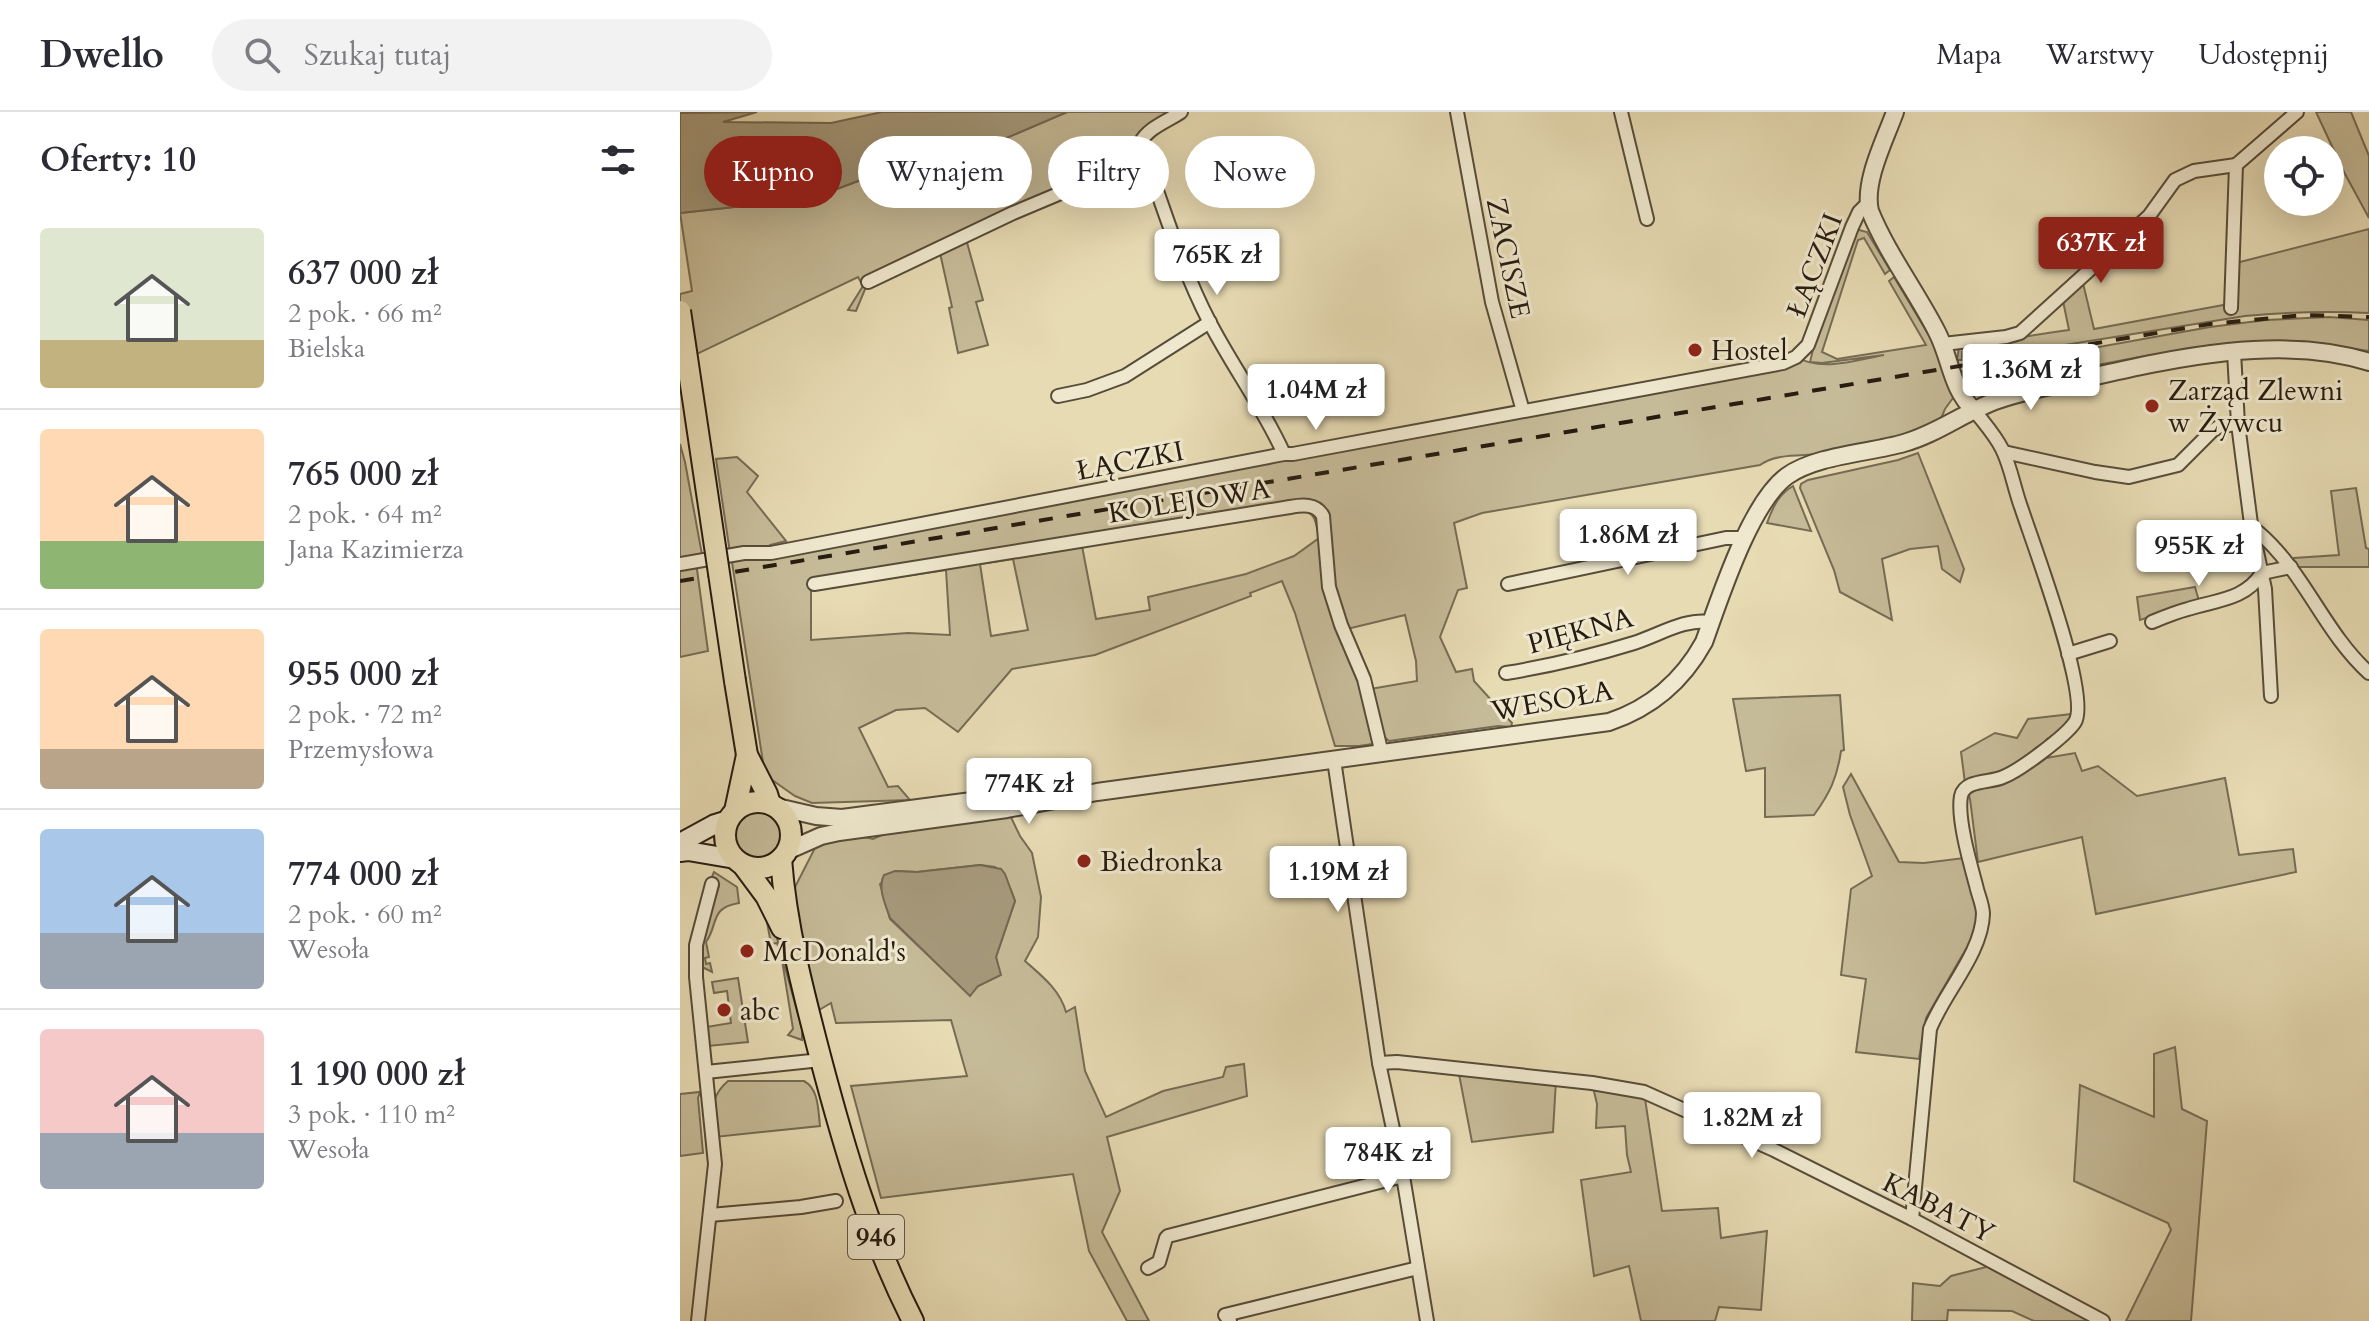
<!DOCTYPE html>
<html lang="pl">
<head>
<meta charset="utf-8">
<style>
	:root { --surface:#fff; --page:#f2f2f3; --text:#2b2b33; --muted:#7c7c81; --line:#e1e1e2; --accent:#8f2418 }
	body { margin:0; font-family:Cardo,serif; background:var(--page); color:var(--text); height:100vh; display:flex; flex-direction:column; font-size:30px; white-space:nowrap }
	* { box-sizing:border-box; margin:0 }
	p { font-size:26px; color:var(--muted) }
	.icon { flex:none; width:44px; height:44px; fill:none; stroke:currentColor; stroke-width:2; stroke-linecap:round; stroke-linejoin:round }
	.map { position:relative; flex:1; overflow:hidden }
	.details { display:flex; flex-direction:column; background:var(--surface); width:680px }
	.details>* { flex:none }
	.top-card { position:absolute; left:24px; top:24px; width:760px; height:72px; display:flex; gap:16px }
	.controls { position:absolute; left:1584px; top:24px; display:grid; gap:16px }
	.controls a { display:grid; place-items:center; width:80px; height:80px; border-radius:50%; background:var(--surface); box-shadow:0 8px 32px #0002; font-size:40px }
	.price { position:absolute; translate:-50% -68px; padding:0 18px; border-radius:8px; background:#fff; color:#222; font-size:26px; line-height:52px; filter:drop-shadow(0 2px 4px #0008) }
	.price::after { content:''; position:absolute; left:50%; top:48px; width:24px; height:18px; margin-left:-12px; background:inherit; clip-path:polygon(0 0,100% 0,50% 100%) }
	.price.selected { background:var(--accent); color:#fff }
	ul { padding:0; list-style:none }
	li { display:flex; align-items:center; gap:24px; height:200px; padding:0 40px }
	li+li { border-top:2px solid var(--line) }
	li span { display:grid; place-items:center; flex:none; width:224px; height:160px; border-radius:8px; color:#555 }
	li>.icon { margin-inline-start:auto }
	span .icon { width:96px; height:96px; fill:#fffc; stroke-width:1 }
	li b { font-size:34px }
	h2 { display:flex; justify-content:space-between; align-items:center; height:96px; padding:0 40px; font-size:34px }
	.chip { padding:0 28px; border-radius:36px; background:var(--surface); box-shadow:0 8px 32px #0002; font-size:28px; line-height:72px }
	.chip.selected { background:var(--accent); color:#fff }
	header { display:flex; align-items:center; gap:48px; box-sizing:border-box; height:112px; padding:0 40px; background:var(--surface); border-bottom:2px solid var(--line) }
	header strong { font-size:38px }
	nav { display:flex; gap:44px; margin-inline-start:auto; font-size:28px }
	.search { width:560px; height:72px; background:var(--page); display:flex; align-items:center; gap:20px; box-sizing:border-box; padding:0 28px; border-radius:44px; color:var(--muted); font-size:30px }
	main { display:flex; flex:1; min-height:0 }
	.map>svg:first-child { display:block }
	.green { fill:#c6bb98; stroke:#766c54; stroke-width:2; fill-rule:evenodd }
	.water { fill:#a69a7c; stroke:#736851; stroke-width:2 }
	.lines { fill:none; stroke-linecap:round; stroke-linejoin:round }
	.minor-casing { stroke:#574c39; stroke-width:16 }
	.tertiary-casing { stroke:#574c39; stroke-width:20 }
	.secondary-casing { stroke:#271c10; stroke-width:22 }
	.primary-casing { stroke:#271c10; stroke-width:24 }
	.minor { stroke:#efe8ce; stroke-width:12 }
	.tertiary { stroke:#efe8ce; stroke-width:16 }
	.secondary { stroke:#efe8ce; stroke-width:18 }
	.primary { stroke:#e7dbb4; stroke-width:20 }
	.rail { stroke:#271c10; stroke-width:4; stroke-dasharray:14 14; stroke-linecap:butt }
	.primary-bridge-casing { stroke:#271c10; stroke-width:24; stroke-linecap:butt }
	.primary-bridge { stroke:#e7dbb4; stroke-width:20 }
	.poi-dot { fill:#8f2418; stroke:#efe8ce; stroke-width:3 }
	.labels { text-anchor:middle; stroke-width:6; stroke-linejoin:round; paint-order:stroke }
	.shield { fill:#efe8ce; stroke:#635949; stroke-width:2 }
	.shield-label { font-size:26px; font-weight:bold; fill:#271c10 }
	.street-label { font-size:28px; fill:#271c10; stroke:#efe8ce }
	.poi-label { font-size:28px; fill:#271c10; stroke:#efe8ce; text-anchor:start }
</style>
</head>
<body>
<header>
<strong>Dwello</strong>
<div class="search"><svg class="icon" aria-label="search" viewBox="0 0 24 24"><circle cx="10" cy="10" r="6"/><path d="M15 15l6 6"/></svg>Szukaj tutaj</div>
<nav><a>Mapa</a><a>Warstwy</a><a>Udostępnij</a></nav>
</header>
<main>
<section class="details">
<h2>Oferty: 10<svg class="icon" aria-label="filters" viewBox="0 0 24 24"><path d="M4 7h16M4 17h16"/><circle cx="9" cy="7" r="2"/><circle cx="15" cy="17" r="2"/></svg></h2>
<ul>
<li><span style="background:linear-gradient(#dfe7d0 70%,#c2b280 0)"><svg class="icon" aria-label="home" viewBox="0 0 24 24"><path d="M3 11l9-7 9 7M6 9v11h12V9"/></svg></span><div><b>637 000 zł</b><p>2 pok. · 66 m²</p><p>Bielska</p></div></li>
<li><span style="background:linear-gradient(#ffd9b3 70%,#8fb573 0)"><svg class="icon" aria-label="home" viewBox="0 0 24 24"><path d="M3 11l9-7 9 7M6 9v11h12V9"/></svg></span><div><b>765 000 zł</b><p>2 pok. · 64 m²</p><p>Jana Kazimierza</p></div></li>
<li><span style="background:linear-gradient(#ffd9b3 75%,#b9a48a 0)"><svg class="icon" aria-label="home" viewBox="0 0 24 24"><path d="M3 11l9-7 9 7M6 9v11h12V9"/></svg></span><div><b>955 000 zł</b><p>2 pok. · 72 m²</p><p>Przemysłowa</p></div></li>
<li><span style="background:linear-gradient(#a9c7e8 65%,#9aa5b1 0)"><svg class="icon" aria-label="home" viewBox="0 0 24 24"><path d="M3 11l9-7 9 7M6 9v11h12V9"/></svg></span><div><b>774 000 zł</b><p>2 pok. · 60 m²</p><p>Wesoła</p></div></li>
<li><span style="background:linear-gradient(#f6c9c9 65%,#9aa5b1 0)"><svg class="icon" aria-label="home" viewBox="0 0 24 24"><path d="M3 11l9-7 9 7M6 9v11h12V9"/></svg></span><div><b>1 190 000 zł</b><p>3 pok. · 110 m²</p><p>Wesoła</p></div></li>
</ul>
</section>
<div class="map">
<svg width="1689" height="1209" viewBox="0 0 1689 1209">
	<rect width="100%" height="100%" fill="#e7dbb4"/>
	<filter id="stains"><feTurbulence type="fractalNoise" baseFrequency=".0025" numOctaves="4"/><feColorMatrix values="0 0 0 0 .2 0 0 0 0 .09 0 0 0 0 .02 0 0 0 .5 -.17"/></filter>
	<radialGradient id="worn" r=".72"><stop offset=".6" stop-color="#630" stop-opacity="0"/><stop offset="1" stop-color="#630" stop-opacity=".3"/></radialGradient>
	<g class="green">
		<path d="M387,0H501L460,31L459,46L402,70L286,127L303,188L296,190L308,233L278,241L269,196L272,195L260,141L188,170L176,199L168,198L183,174L178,165L0,250V182L12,179L0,101L99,90L157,77L215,55L267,48L317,30Z"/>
		<path d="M1636,0H1671L1689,44V106L1665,62Z"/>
		<path d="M1689,117V201C1647,199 1607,200 1565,204L1286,249L1283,247L1282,239V248H1277L1279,235C1316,230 1352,223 1389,218L1383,189L1403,171L1414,217L1543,193L1556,198V151Z"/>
		<path d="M1179,118L1187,120L1210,158L1205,162L1184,126L1178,128L1142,240L1157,247L1246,233L1209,169L1214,165L1256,235L1278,279L1265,297L1257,316C1220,323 1184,333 1147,341C1126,345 1098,340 1080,353L802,401L774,411L787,476L778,478L760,525L776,560L792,557L794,569L832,611L831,615L818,614L709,629L702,623L690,577L737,569L736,549L725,503L667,517L699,631L679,634H655L615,501L602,469L570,481L571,484L415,543L332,557L278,620L245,596L216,598L179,616L208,675L218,674L230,688L132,691L115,684L85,663L51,444L1116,245C1142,260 1176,248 1204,243L1142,251L1130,250L1134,233L1175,121ZM622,399C637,400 636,414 639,426L614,444L566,462L468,485L470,498L416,507L402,434ZM333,447L348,518L311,524L300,452ZM266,458L270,523L228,521L131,528V478Z"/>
		<path d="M1649,205L1689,208V239L1620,229H1581L1465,244L1332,269L1305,277L1294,276L1288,273L1283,269L1279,260L1530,215L1586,208Z"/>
		<path d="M0,332L5,350L23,448L16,450L28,539L0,545Z"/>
		<path d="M1238,341L1284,457L1280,470L1262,457L1258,434L1230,437L1202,447L1212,508L1160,480L1154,458L1120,376L1121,372L1128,368L1218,348Z"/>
		<path d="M57,345L78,364L67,380L106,429L90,433V436L50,441L36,347Z"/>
		<path d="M1113,374L1131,419L1087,411C1093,395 1098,383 1113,374Z"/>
		<path d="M1676,376L1686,436L1689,437V455H1611L1614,446L1659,443L1651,379Z"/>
		<path d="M1515,475L1519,489L1460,508L1457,485Z"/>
		<path d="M1160,583L1164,638L1161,639C1157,666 1150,681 1134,703L1085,705V656L1066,659L1053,587Z"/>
		<path d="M1392,602L1389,614L1367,627L1355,648L1358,652L1366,646L1395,641L1402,659L1418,654L1457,684L1545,666L1559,743L1613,737L1616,760L1416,802L1402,725L1298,750L1290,687L1285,671L1281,640L1315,621L1337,626L1348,607Z"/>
		<path d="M1171,662L1219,750L1244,751L1284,746L1299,800L1294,823L1246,906L1239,947L1176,940L1186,867L1161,863L1171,777L1192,764L1170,703L1163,675Z"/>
		<path d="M327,697L340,724L352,741L361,785L358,825L345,849C362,864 380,878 386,900L395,895L405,959L426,1005L483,979L543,965L546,955L564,952L567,984L427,1025L440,1079L422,1120L469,1209H447L409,1139L393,1062L201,1086L171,974L287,964L271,908L156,911L151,891L139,898L115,803L113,779L135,736L132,728L159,720L193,727L232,710ZM300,753L315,755L331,778L335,789L316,845L320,863L298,874L290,883L210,807L200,772L215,759L237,760Z"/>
		<circle cx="77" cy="722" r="24"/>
		<path d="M34,760L57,775L59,791C29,796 39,812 26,830L29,845L25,846L26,852L30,851L32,860L22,855C18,829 32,799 39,774L31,767Z"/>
		<path d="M92,808L122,917V928L108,923L113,917L102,848L97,831L91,832L87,810Z"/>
		<path d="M58,866L68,930L28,934L26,915L51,911L47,879L34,881L32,870Z"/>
		<path d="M1495,935L1502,997L1527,1009L1511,1209H1446L1491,1118L1488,1111L1394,1069L1400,973L1474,1005V942Z"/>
		<path d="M778,957L876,968L873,1020L792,1030Z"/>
		<path d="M48,969H124C139,977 138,998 140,1014L35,1025C34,1000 28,986 48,969Z"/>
		<path d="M912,971L964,980L982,1099L1038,1096L1041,1126L1087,1119L1081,1198L1039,1195L1035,1209H961L949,1154L914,1164L901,1068L951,1060L947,1043L945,1014L916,1016L917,992Z"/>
		<path d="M20,980L18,986L23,1041L0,1044V982Z"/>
		<path d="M1310,1154L1422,1209H1354L1332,1199L1268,1198L1267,1209H1232L1233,1171L1260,1174L1271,1164Z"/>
	</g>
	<g class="water">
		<path d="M77,0L43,10L151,11L202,0H387L317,30L267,48L215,55L157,77L99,90L0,101V1Z"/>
		<path d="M300,753L321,757L325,762L335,789L316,845L321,863L298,874L290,884L210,806C206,793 197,777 204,763L215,759L237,760Z"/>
	</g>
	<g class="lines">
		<g class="minor-casing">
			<g id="minor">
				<path d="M777,0L812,190L843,299"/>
				<path d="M941,0L967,107"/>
				<path d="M460,31C482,90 500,153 529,209C552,254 583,295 604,342"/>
				<path d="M188,170L333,101L383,80L402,70L460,31C469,15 486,10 501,0"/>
				<path d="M1551,196L1556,53L1617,0"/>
				<path d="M1263,232L1326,225L1340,221L1469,104L1495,68L1514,59L1556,53"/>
				<path d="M1554,240L1558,312L1571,412L1585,477L1591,584"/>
				<path d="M378,284L407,278L445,264L530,210"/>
				<path d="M1324,340L1415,360L1449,365L1498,353L1532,319L1540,314L1558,312"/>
				<path d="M1573,420H1578C1625,460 1643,519 1689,561"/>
				<path d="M0,452L64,441H91L604,342H613L1103,251L1116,245L1128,233L1172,115L1179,100L1188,91"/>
				<path d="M134,472L610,395C622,393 636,391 643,404L649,475L661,513L684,567L702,642"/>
				<path d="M828,472L1046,426H1065"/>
				<path d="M1472,510C1484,505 1496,500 1508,497C1536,488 1565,488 1582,461L1611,455"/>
				<path d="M1388,542L1430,529"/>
				<path d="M826,561C869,554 912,544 954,531C979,523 1005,506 1031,510"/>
				<path d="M654,648L699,951L723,1064L747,1209"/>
				<path d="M699,951L717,950L912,971L964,980L1094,1038L1232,1107L1423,1209"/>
				<path d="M26,960L141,948"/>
				<path d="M30,1103L121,1095L156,1089"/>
				<path d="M1232,1107L1250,917C1264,881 1302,841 1303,802C1303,793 1298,783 1296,773C1290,751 1277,706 1281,684C1285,667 1311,671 1323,665C1339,659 1386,624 1395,610C1411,584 1352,429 1341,395C1334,376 1331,355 1322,337C1315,323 1304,311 1294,298"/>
				<path d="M468,1156L479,1150L486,1126L488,1124L723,1064"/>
				<path d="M18,1209L35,1052L16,865V833L32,772"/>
				<path d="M550,1209L545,1203L738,1156"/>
			</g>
		</g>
		<g class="tertiary-casing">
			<g id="tertiary">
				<path d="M1215,0C1205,28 1183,70 1190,99C1207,141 1236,179 1257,220C1271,247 1271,277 1294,298"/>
				<path d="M97,695L136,704L162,706L307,687L358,683"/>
				<path d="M107,739L141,724L159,720L327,697L417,680L929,610C971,596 1002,570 1024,530C1040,486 1070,391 1107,364C1136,343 1190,341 1224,331C1257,322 1286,299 1318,288C1347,278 1377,273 1407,266C1494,246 1602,222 1689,250"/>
			</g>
		</g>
		<g class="secondary-casing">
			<g id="secondary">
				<path d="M0,731L35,712L48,708"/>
				<path d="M0,740L8,739L55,747"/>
			</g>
		</g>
		<g class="primary-casing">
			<g id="primary">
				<path d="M55,569L67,643L87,682L90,692"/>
				<circle cx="78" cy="723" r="33"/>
				<path d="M55,699L67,643"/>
				<path d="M101,747C106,814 123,879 140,944C164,1035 190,1125 233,1209"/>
				<path d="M63,753L86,784L102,816"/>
			</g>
		</g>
		<use href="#minor" class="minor"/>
		<use href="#tertiary" class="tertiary"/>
		<use href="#secondary" class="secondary"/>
		<use href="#primary" class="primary"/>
		<path class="rail" d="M0,469L1530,212L1624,203L1689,205"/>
		<g class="primary-bridge-casing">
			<path id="primary-bridge" d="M0,199L55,569"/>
		</g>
		<use href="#primary-bridge" class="primary-bridge"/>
	</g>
	<g class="poi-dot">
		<circle cx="1015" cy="238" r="8"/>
		<circle cx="1472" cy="294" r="8"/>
		<circle cx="404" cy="749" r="8"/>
		<circle cx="67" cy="839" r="8"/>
		<circle cx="44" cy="898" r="8"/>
	</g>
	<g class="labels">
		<rect class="shield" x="168" y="1103" width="56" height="44" rx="6"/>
		<g class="shield-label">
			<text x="196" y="1134">946</text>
		</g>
		<g class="street-label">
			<text transform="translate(829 146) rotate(78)" y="10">ZACISZE</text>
			<text transform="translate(1134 153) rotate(-69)" y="10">ŁĄCZKI</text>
			<text transform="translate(450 348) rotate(-11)" y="10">ŁĄCZKI</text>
			<text transform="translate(509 388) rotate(-9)" y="10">KOLEJOWA</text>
			<text transform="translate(900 518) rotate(-15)" y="10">PIĘKNA</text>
			<text transform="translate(872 588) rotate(-10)" y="10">WESOŁA</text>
			<text transform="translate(1259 1095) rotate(27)" y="10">KABATY</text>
		</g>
		<g class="poi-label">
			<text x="1031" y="248">Hostel</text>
			<text x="1488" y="288">Zarząd Zlewni<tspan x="1488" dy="32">w Żywcu</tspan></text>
			<text x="420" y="759">Biedronka</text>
			<text x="83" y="849">McDonald's</text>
			<text x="60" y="908">abc</text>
		</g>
	</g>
	<rect width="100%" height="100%" filter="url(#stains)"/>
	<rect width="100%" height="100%" fill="url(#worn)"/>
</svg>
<div class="controls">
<a><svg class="icon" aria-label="locate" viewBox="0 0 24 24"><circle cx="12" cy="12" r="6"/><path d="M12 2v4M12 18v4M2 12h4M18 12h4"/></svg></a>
</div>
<b class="price selected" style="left:1421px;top:173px">637K zł</b>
<b class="price" style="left:537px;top:185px">765K zł</b>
<b class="price" style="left:1351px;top:300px">1.36M zł</b>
<b class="price" style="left:636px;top:320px">1.04M zł</b>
<b class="price" style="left:948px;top:465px">1.86M zł</b>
<b class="price" style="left:1519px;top:476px">955K zł</b>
<b class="price" style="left:349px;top:714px">774K zł</b>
<b class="price" style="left:658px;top:802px">1.19M zł</b>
<b class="price" style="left:1072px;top:1048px">1.82M zł</b>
<b class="price" style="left:708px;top:1083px">784K zł</b>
<div class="top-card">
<a class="chip selected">Kupno</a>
<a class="chip">Wynajem</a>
<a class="chip">Filtry</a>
<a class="chip">Nowe</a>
</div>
</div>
</main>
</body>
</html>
